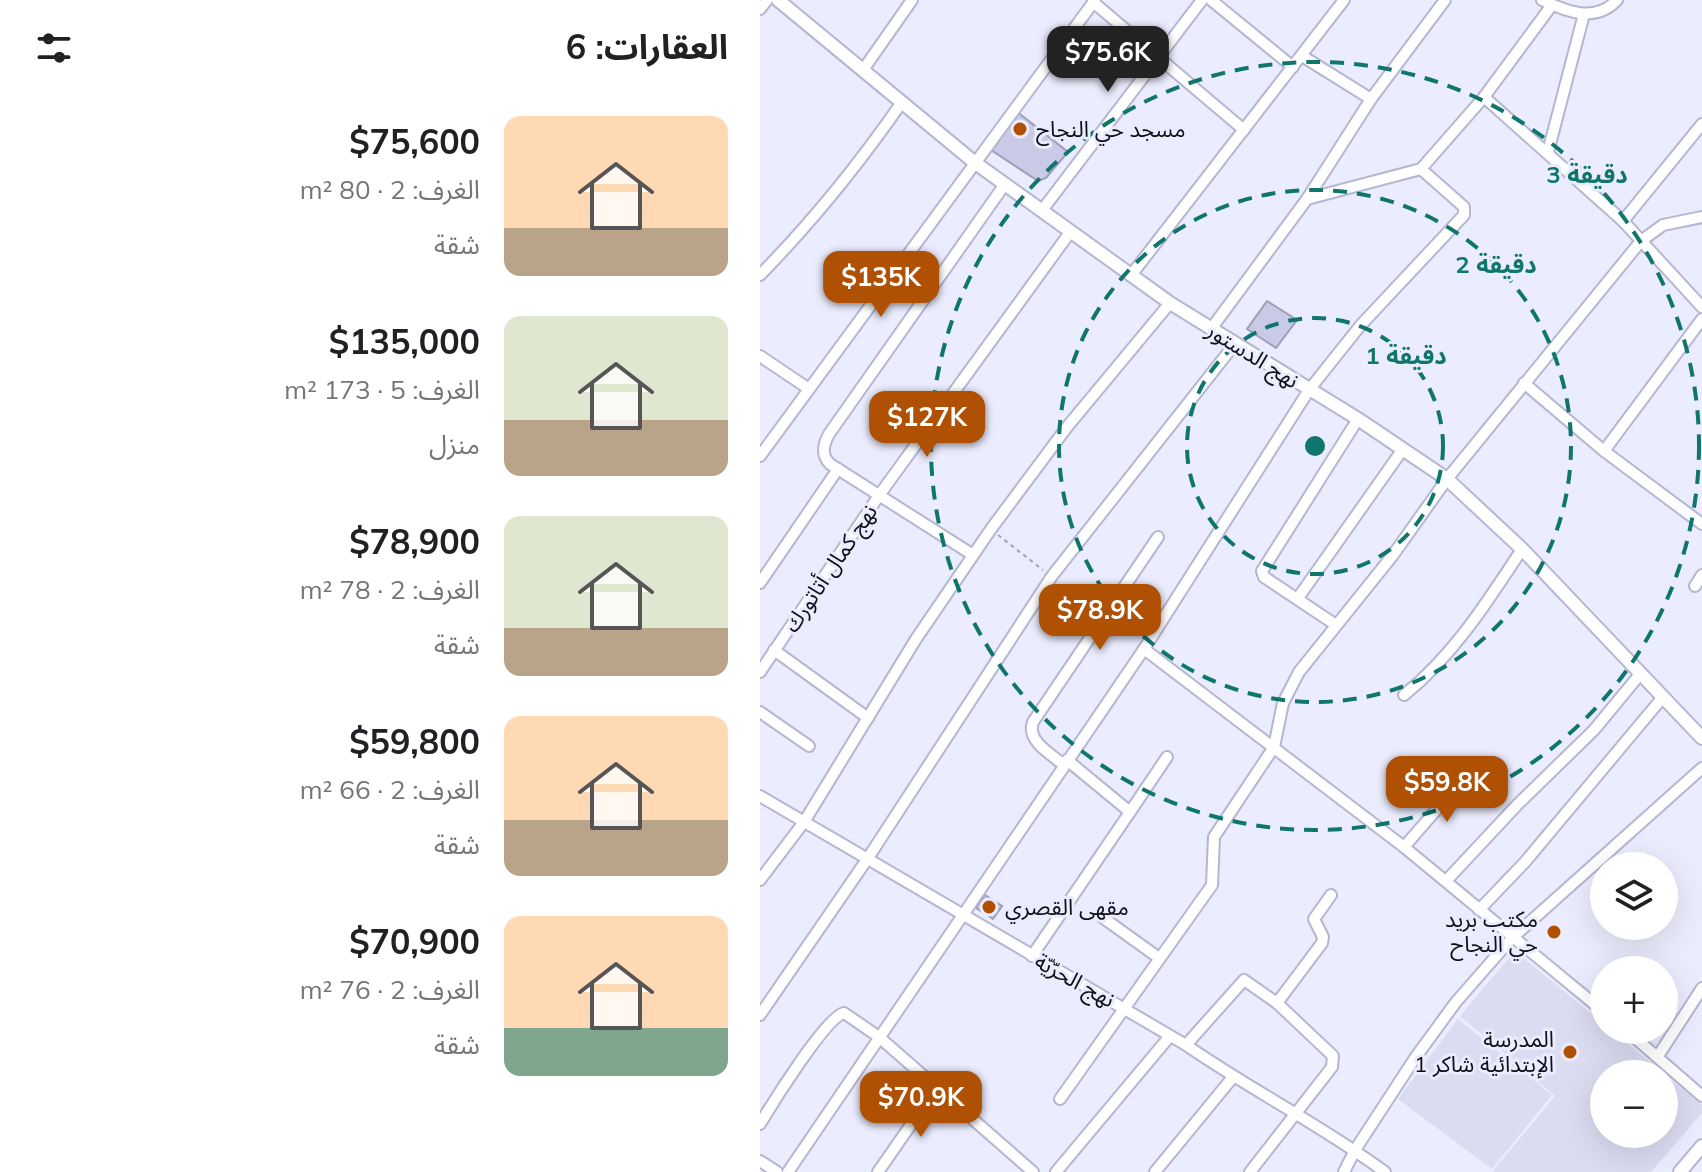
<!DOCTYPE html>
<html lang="ar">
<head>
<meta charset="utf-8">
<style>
	:root { --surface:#fff; --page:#f6f6f6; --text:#202124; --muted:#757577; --accent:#af5003 }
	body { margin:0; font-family:Mulish,"Noto Sans Arabic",sans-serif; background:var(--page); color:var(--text); direction:rtl; height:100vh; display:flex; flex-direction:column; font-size:30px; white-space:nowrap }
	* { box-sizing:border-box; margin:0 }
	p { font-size:26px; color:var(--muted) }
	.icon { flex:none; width:44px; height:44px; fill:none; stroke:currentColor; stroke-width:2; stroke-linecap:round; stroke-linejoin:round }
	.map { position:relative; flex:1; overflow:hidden; direction:ltr }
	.details { display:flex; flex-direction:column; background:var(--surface); width:760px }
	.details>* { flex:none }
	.fabs { position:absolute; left:830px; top:852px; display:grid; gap:16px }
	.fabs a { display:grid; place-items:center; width:88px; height:88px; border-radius:50%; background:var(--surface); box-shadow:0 8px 32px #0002; font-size:40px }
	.price { position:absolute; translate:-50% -68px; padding:0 18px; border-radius:16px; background:var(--accent); color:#fff; font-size:26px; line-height:52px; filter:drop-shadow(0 2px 4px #0008) }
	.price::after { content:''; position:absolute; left:50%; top:48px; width:24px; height:18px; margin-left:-12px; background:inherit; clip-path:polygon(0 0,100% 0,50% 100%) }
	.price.selected { background:#222; color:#fff }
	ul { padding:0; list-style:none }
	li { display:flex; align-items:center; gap:24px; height:200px; padding:0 32px }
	li span { display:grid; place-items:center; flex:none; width:224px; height:160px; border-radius:16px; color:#555 }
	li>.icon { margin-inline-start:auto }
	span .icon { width:96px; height:96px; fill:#fffc; stroke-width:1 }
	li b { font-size:34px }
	h2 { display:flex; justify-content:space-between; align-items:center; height:96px; padding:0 32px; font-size:34px }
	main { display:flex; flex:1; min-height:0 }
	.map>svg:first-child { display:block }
	.built { fill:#dbdcf1; fill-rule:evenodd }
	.building { fill:#c9cae6; stroke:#9d9eb9; stroke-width:2 }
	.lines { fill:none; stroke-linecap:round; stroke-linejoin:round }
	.minor-casing { stroke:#b5b6d2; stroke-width:14 }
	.tertiary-casing { stroke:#b5b6d2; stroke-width:16 }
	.path { stroke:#a3a3b2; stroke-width:2; stroke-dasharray:4 4; stroke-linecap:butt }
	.minor { stroke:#fff; stroke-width:10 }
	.tertiary { stroke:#fff; stroke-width:12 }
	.ring { fill:none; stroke:#0f766e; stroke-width:4; stroke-dasharray:14 10 }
	.poi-dot { fill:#af5003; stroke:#ebecfd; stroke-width:3 }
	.labels { text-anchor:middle; stroke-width:6; stroke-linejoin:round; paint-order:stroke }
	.poi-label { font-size:22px; fill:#101019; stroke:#ebecfd; text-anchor:start }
	.street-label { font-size:22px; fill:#101019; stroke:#ebecfd }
	.centre { fill:#0f766e; stroke:#ebecfd; stroke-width:4 }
	.ring-label { font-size:24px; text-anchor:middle; font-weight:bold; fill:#0f766e; stroke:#ebecfd; stroke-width:6; stroke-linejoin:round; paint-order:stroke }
</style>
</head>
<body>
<main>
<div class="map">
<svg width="942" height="1172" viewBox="0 0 942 1172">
	<rect width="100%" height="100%" fill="#ebecfd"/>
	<g class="built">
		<path d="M755,951L844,1024V1030H851L942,1105V1113L891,1172H732L795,1096L700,1016ZM844,1074H904V1134H844Z"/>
		<path d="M698,1019L792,1095L732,1169L638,1099Z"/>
	</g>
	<g class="building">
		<path d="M256,111L308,152L286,178L278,181L228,148Z"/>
		<path d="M507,301L537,320L516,348L487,329Z"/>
		<path d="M225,895L242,906L233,919L216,908Z"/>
	</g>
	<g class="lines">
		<g class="minor-casing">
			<g id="minor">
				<path d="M451,0L533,67"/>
				<path d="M782,0C807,12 836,23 857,0"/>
				<path d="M333,2L484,130"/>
				<path d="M0,9L7,0"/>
				<path d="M542,56L611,99"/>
				<path d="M103,70L152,0"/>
				<path d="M724,97L863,221L942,307"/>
				<path d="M788,152L824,14"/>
				<path d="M547,199L661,169L724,97L792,5"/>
				<path d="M283,209L442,0"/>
				<path d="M863,221L942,124"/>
				<path d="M372,274L584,0"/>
				<path d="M0,275C53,221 99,164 142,102"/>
				<path d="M451,329L547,199L611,99L685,0"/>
				<path d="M0,356L49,389"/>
				<path d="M764,383L844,451L942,524"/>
				<path d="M844,451L942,319"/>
				<path d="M0,456L335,0"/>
				<path d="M213,555L70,464C61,455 63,445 69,434L245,184"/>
				<path d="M0,583L78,469"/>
				<path d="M935,586L942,575"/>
				<path d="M538,598L643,449"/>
				<path d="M351,605L393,635"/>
				<path d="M576,625L504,577L502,571L598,419"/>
				<path d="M384,649L644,847L844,1012"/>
				<path d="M14,650L108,718"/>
				<path d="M0,672L120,494L311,231"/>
				<path d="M644,695C693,656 728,601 762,549"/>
				<path d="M0,712L49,746"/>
				<path d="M307,760L370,812L407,757"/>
				<path d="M304,765C291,754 266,741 273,722L398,537"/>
				<path d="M0,796L426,1045C491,1090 561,1125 625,1172"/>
				<path d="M644,847L704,778"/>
				<path d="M0,880L44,822L156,639L231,529L307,427L410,303"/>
				<path d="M686,881L758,804L834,730L881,673"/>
				<path d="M719,910L765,862L903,697"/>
				<path d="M342,917L399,958"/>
				<path d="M272,956L370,812"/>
				<path d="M517,1003L562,943L563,937L554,919L571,895"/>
				<path d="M0,1015L108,858L292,576L474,345"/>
				<path d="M866,1030L942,1096"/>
				<path d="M426,1045L484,980L517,1003L573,1056L572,1067L490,1172"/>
				<path d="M898,1056L942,988"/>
				<path d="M300,1099L452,885L454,837L514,747L523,703L539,672L633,555L687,479L881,241L903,225L942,217"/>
				<path d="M0,1124C12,1104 66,1017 84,1013L119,1037L273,1172"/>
				<path d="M0,1161L17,1172"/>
				<path d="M28,1172L384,649L549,390L600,326L704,215V207L661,169"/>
				<path d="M118,1172L177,1087"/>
				<path d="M296,1172L410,1036"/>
				<path d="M395,1172L473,1077"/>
				<path d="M584,1172L595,1150L655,1058L696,1002L752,938L942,768"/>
			</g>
		</g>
		<g class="tertiary-casing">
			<g id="tertiary">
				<path d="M18,0L214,162L410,303L598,419L687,479L762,549L942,738"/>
				<path d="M920,1172L942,1146"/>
			</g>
		</g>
		<path class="path" d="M238,535L283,570"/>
		<use href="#minor" class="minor"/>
		<use href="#tertiary" class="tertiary"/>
	</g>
	<g class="ring">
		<circle cx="555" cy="446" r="128"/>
		<circle cx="555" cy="446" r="256"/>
		<circle cx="555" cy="446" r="384"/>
	</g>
	<g class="poi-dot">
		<circle cx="260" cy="129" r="8"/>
		<circle cx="229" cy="907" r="8"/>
		<circle cx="794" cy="932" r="8"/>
		<circle cx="810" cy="1052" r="8"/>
	</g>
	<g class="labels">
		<g class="poi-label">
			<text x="276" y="137">مسجد حي النجاح</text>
			<text x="245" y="915">مقهى القصري</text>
			<text x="778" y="927" text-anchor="end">مكتب بريد<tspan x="778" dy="25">حي النجاح</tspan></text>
			<text x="794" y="1047" text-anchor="end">المدرسة<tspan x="794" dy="25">الإبتدائية شاكر 1</tspan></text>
		</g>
		<g class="street-label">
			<text transform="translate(493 355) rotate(32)" y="8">نهج الدستور</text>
			<text transform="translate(70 568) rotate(-56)" y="8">نهج كمال أتاتورك</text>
			<text transform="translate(315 980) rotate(29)" y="8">نهج الحرّيّة</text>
		</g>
	</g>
	<circle cx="555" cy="446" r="12" class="centre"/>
	<g class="ring-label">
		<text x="827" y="183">3 دقيقة</text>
		<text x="736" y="273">2 دقيقة</text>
		<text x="646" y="364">1 دقيقة</text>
	</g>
</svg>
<div class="fabs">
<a><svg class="icon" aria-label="layers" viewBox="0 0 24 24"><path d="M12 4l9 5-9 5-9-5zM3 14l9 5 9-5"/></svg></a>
<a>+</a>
<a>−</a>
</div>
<b class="price selected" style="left:348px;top:94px">$75.6K</b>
<b class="price" style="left:121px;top:319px">$135K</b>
<b class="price" style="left:167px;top:459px">$127K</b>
<b class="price" style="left:340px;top:652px">$78.9K</b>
<b class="price" style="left:687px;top:824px">$59.8K</b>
<b class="price" style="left:161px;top:1139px">$70.9K</b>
</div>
<section class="details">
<h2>العقارات: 6<svg class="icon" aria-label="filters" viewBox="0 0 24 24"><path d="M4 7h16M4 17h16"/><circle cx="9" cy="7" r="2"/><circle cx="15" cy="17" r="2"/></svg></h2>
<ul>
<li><span style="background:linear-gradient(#ffd9b3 70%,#b9a48a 0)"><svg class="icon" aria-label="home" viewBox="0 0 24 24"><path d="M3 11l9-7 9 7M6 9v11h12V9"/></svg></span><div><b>$75,600</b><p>الغرف: 2 · 80 m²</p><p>شقة</p></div></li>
<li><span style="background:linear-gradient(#dfe7d0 65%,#b9a48a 0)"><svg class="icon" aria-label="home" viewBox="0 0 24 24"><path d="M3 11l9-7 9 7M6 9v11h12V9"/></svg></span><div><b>$135,000</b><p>الغرف: 5 · 173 m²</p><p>منزل</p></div></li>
<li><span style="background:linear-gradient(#dfe7d0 70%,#b9a48a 0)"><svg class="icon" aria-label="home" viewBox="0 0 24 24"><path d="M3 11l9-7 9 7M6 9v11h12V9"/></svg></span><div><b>$78,900</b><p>الغرف: 2 · 78 m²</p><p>شقة</p></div></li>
<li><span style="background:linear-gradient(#ffd9b3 65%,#b9a48a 0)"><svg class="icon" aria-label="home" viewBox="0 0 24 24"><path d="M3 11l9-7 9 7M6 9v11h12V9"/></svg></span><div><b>$59,800</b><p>الغرف: 2 · 66 m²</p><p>شقة</p></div></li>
<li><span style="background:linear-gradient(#ffd9b3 70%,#7fa58c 0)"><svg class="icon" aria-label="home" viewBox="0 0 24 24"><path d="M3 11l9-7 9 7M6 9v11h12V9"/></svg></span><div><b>$70,900</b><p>الغرف: 2 · 76 m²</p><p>شقة</p></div></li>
</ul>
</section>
</main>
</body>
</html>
